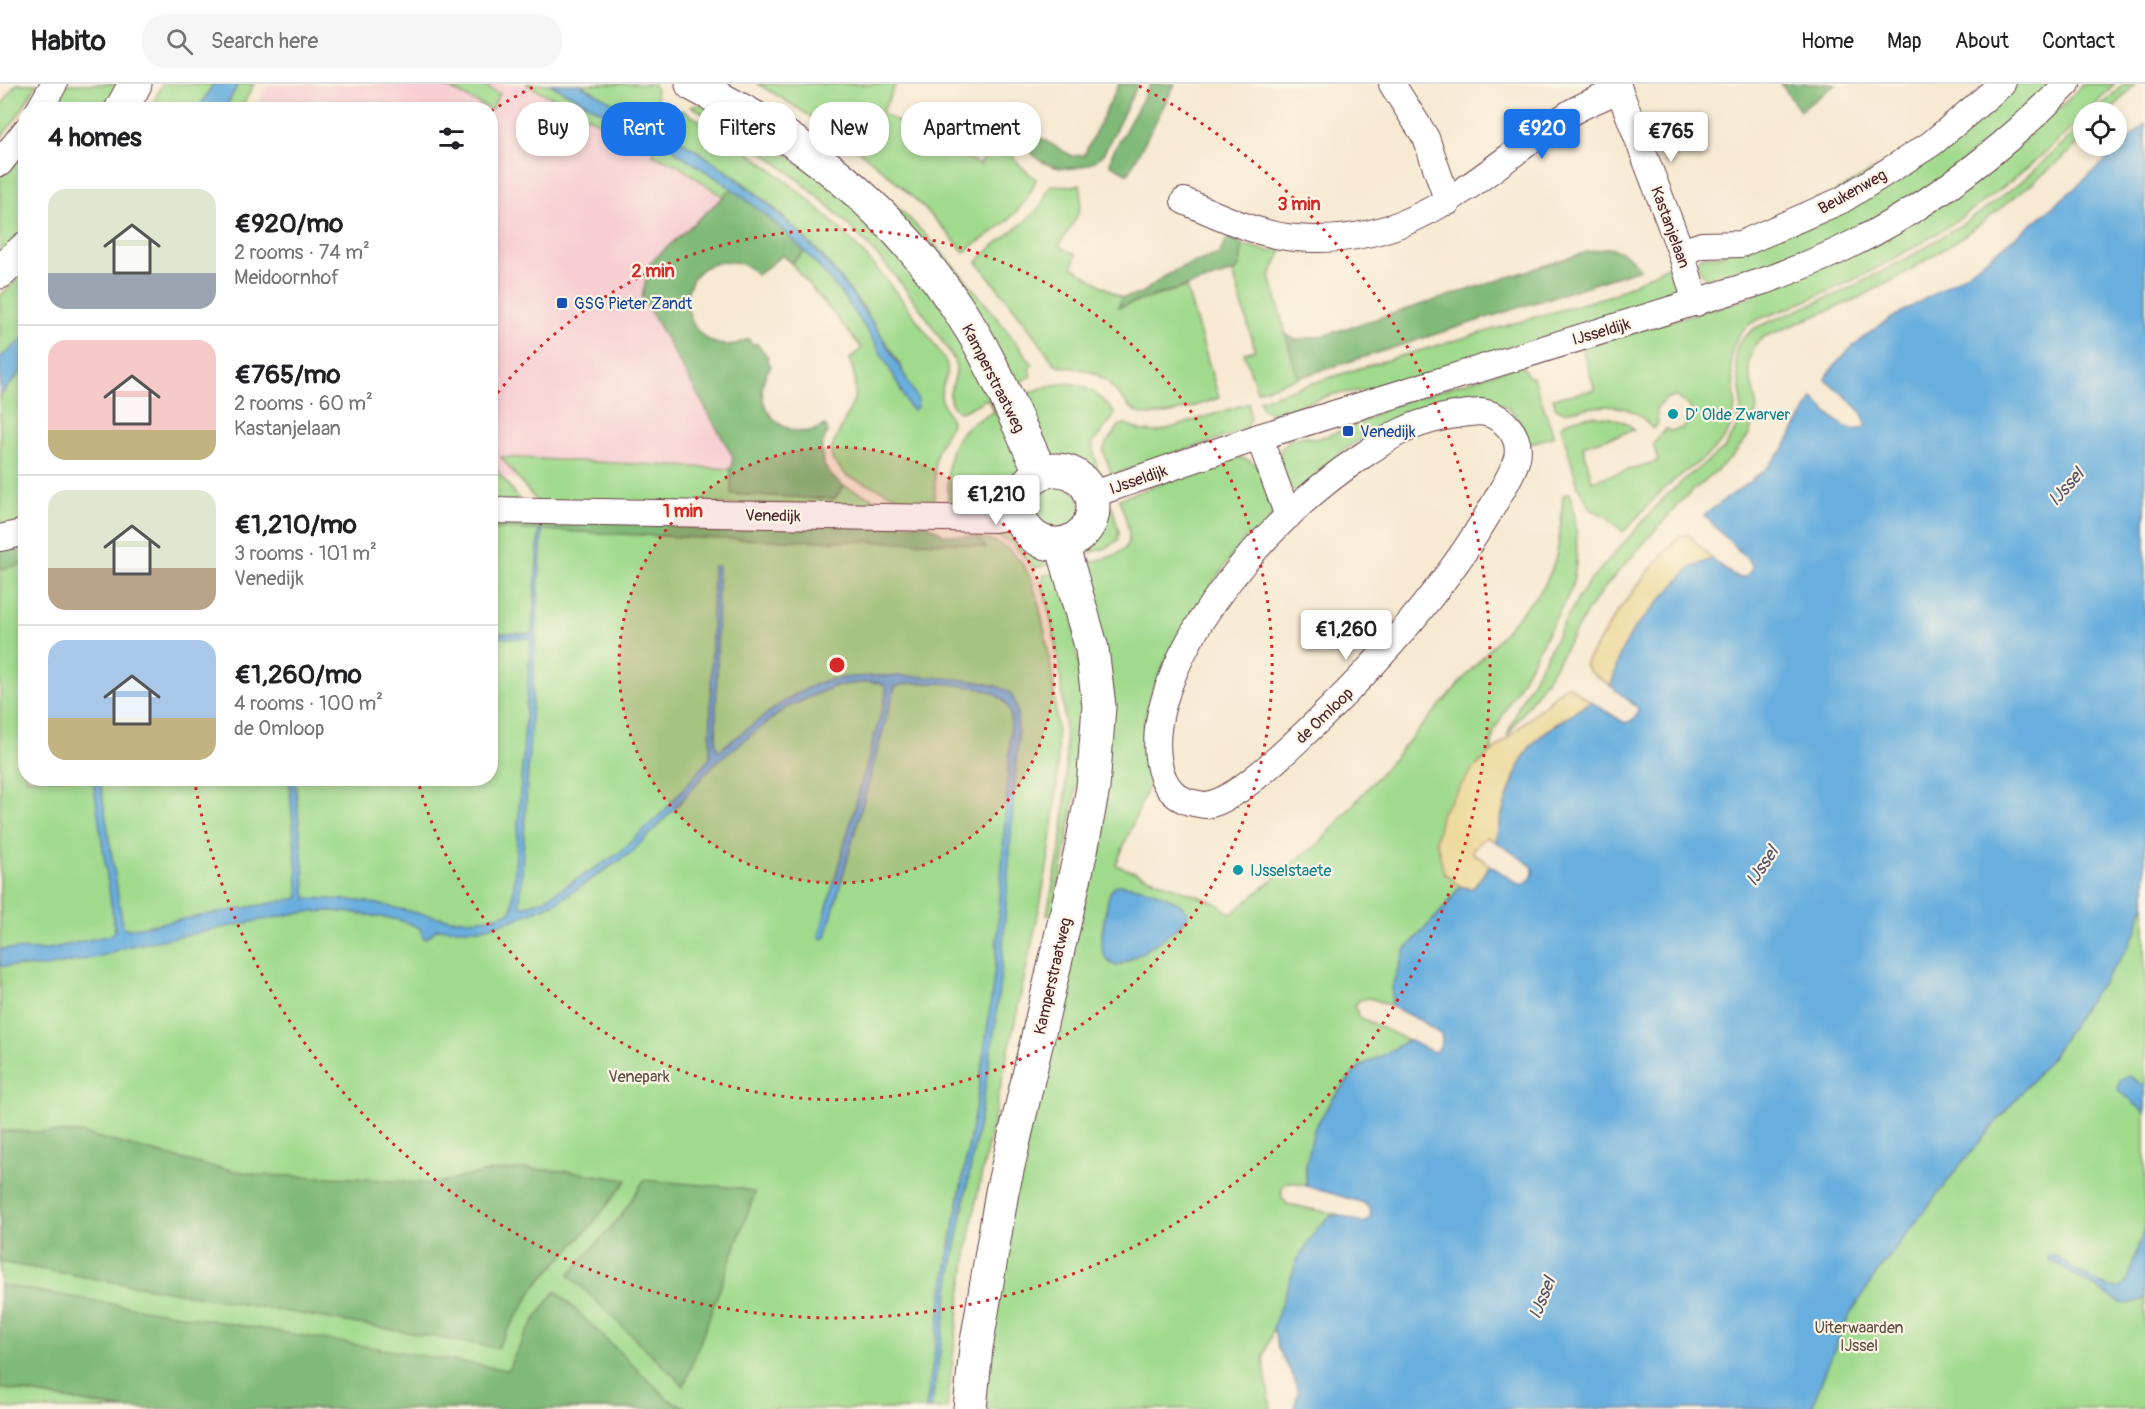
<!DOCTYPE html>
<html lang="en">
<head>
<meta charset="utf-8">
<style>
	:root { --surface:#fff; --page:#f6f6f6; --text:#202124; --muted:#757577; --line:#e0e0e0; --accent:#1a73e8 }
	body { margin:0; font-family:Pangolin,sans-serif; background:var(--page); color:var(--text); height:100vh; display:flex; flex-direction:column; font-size:22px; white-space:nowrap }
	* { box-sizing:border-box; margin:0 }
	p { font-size:20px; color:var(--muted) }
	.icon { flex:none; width:33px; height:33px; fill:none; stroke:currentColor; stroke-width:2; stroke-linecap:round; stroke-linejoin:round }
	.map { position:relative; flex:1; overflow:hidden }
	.side { position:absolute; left:18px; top:18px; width:480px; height:684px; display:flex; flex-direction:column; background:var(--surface); border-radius:24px; box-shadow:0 3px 9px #0003 }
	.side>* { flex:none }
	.top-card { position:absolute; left:516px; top:18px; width:570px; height:54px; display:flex; gap:12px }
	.fabs { position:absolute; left:2073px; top:18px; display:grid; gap:12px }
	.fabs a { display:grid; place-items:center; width:54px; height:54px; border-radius:50%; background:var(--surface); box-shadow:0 3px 9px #0003; font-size:30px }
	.price { position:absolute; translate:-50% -51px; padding:0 14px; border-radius:6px; background:#fff; color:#222; font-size:20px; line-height:39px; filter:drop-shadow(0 2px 3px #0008) }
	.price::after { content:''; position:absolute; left:50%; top:36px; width:18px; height:14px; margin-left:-9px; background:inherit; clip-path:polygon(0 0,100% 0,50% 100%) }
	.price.on { background:var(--accent); color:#fff }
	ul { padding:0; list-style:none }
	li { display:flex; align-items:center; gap:18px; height:150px; padding:0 30px }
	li+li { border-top:2px solid var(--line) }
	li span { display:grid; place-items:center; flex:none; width:168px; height:120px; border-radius:18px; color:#555 }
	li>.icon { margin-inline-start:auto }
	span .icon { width:72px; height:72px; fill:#fffc; stroke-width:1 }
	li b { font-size:26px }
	h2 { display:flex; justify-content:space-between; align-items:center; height:72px; padding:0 30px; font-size:26px }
	.pill { padding:0 21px; border-radius:24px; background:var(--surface); box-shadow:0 3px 9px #0003; font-size:21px; line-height:54px }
	.pill.on { background:var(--accent); color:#fff }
	header { display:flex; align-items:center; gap:36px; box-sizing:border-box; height:84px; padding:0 30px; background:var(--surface); border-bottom:2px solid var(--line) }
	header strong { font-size:28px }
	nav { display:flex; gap:33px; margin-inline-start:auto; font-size:21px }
	.search { width:420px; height:54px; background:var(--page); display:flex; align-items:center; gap:15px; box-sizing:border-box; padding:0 21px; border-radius:24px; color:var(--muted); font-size:22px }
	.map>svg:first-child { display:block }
	.built { fill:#f7cfd3 }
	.green { fill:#a0da8d; stroke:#757c5c; stroke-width:1.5; fill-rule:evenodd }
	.forest { fill:#80ba78; stroke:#656c52; stroke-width:1.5 }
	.sand { fill:#eeda9e; stroke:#9c7c64; stroke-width:1.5 }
	.water { fill:#67aede; stroke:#586684; stroke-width:1.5 }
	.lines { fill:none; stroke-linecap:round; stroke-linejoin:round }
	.minor-casing { stroke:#643d44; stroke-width:28 }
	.major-casing { stroke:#643d44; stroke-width:35 }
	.minor { stroke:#fff; stroke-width:26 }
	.major { stroke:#fff; stroke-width:33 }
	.ring { fill:none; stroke:#d62828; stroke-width:3; stroke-dasharray:3 6 }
	.transit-dot { fill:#1a4fb4; stroke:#fcf5e5; stroke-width:2 }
	.culture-dot { fill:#0f9aa8; stroke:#fcf5e5; stroke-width:2 }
	.labels { text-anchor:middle; stroke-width:4.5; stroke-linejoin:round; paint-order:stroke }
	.street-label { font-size:16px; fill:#4a1f2b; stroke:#fcf5e5 }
	.transit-label { font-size:16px; fill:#164399; stroke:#fcf5e5; text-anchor:start }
	.culture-label { font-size:16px; fill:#0d838f; stroke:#fcf5e5; text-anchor:start }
	.park-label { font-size:16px; fill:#604e44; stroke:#fcf5e5 }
	.water-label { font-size:18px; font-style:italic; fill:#54516a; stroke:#fcf5e5 }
	.centre { fill:#d62828; stroke:#fcf5e5; stroke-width:3 }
	.ring-label { font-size:18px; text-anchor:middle; font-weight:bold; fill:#d62828; stroke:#fcf5e5; stroke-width:4.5; stroke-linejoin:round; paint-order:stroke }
</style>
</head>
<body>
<header>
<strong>Habito</strong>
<div class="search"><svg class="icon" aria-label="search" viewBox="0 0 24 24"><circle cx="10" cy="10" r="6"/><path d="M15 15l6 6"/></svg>Search here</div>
<nav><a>Home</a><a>Map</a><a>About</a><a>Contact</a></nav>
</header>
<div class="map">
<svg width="2145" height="1325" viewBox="0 0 2145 1325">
	<rect width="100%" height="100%" fill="#fcf5e5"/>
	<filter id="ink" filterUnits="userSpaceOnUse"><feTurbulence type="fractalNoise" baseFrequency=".0167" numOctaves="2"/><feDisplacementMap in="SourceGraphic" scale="12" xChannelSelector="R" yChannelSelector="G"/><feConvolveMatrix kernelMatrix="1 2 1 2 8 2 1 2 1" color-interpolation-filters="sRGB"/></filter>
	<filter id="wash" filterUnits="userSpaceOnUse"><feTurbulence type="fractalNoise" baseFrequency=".008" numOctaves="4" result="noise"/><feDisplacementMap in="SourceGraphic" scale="24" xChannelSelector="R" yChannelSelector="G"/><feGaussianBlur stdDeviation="1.35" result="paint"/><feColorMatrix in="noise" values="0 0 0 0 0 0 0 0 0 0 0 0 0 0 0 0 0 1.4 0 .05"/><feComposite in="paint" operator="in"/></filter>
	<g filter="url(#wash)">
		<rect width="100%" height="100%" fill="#f7e9d2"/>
		<path class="built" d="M268,0H535L661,65L728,112L653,180L742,385L719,400L491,394L490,26H255Z"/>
		<g class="green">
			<path d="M16,0H37L17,33L0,55V23Z"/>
			<path d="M62,0H127L114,25L47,26Z"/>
			<path d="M162,0H213L199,25L150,26Z"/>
			<path d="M238,0H254L241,25H225Z"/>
			<path d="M441,0H481L500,10L491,26Z"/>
			<path d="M526,0H550L629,42L632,30L629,27L579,0H654C662,23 651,34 639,53L630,55Z"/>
			<path d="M758,0H896L882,29L980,81L1001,45C1008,70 1015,79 1036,95C1023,132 994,147 964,168C903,95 840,48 758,0Z"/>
			<path d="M2017,0H2055L1936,99L1864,141L1766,186L1716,199C1706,195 1696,186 1698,175L1704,172H1719L2001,16Z"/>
			<path d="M2083,0H2114L2088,28H2084L2083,33C2016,100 1936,156 1851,197C1829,207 1807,217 1784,226C1771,231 1754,235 1744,245C1723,266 1733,288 1735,313C1736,324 1733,334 1730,344C1723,365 1684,387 1667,402C1651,416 1639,433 1623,448L1606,432L1592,426L1590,423L1578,402L1561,342C1576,328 1622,329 1634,346L1583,362L1592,397L1658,377L1653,360L1666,345L1670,347L1683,344L1691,334L1690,323L1677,313L1667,314L1656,325L1658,339L1653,345C1648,340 1644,335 1639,331C1618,316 1586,324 1563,328L1556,324L1553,314L1595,306L1582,263L1752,213L2060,24Z"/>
			<path d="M2124,0H2135L2110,28H2095Z"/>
			<path d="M702,20L753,45L865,129L956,240L1021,384C1019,399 1013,411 1003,422L948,427C948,400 943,365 965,345C973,337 984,333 994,328L987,315L964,327L959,328C938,312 959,299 956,282C954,273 947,265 943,258C880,159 793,81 691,22Z"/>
			<path d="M682,26C796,92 874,167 946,278C951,290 941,299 941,312C942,322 951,330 951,340L938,365L935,377V419L927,424L847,392L832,376L831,366L853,318L855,309V294L850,275L862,264L791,179L805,167C849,213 883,266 909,323L902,284L863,223L821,170L773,123L740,96L695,65L674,66L732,105L724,113L677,81L652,70L677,29Z"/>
			<path d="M796,41C893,106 964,188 1033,281L1029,284L1032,292L1021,297L1027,310C1066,292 1088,295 1115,330L1114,332L1092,360L1099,392L1096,393L1061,377L1049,369L977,238Z"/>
			<path d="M2083,41V55L2060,77L1983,138L1947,163L1897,194L1856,215L1764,253L1755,261L1749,276V287L1757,325L1749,351L1731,374L1682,416L1606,502L1588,526L1554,584L1507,652L1519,621L1577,516L1590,497L1661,417L1688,392L1724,365L1735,347L1741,326V312L1735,271L1737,262L1742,255L1755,244L1846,206L1908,174L1977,131L2021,98Z"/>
			<path d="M25,59V153L0,179V91Z"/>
			<path d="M1080,100C1086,128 1072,139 1059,162L1076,171L1072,183L1122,214L1119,223L1186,203L1219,314C1196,321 1150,342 1131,324C1120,313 1111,299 1098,291C1082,282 1065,286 1054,279L1021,233L977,178C994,158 1013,149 1031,132C1037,127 1042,121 1045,113C1048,108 1047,105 1051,101L1074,102Z"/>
			<path d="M1243,161L1273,168L1279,161L1284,162L1270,192L1298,294L1257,307L1244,269L1255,266L1233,188L1236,187L1240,180Z"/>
			<path d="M1666,183C1675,183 1677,194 1678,201L1668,215L1384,304L1334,310L1272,330L1262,324L1259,316L1370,281L1612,211Z"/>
			<path d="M25,188V253L0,274V212Z"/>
			<path d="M1521,281L1529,293H1533L1554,352L1528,360C1523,341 1516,325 1496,318C1482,313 1465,317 1451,320C1395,333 1360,350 1317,388V396L1296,407L1290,406L1279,375L1281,365L1289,356L1304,352L1316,355L1350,344L1393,321Z"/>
			<path d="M25,283L26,694H490L491,444L959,459L985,464L977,453C1029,462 1036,505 1045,550C1057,609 1061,672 1054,733C1048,789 1035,845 1023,900C1008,969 993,1038 978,1107C964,1179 955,1252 947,1325H931L954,1172L983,1016L1002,877L988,943L977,1015L949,1169L926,1325H272L0,1276V293L11,299Z"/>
			<path d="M1249,319L1250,336L1245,346L1112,391L1103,366L1107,358L1120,341L1126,340L1142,347L1158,348Z"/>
			<path d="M501,373L731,385L732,410L834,415L844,402L888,421L538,419Z"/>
			<path d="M1241,374L1250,377L1258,383L1273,426L1272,434L1256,454L1248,451C1208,504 1134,602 1143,671L1150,674L1157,695L1147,705L1116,781L1216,819L1231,830L1305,769L1316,763L1542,505C1561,474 1560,446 1563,411L1570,409C1578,442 1580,473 1571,506L1494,647L1491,668L1472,686L1444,789L1460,802L1447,821L1406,865L1393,899L1391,922L1370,914L1359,916L1355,922L1359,933L1408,956L1387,969L1360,982L1334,1013L1306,1082V1102C1292,1097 1279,1093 1282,1114L1287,1120L1340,1131L1331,1132L1297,1177L1263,1274L1271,1325H982L1003,1163L1087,789L1084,480C1134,467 1137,465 1119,415L1227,375ZM1110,808L1186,836L1128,877L1112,880C1093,862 1106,831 1110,808Z"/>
			<path d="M491,379L522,419L491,418Z"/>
			<circle cx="1056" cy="423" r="24"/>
			<path d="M1112,422L1119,448L1118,456L1106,464L1086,470C1085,457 1102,429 1112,422Z"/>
			<path d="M1012,445C1018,449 1022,453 1027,458C1036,466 1047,468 1052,480L1034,484L1012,459L985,446Z"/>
			<path d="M1059,489L1072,528L1087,643L1054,832L1047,831C1052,802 1060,773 1063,745C1071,665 1063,576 1042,499L1044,491Z"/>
			<path d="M2145,619V1325H1743Z"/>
			<path d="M0,1304L126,1325H16L0,1323Z"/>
		</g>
		<g class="forest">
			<path d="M1119,0H1138L1104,69C1080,97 1023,86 1023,44L1072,72L1084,71Z"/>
			<path d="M1151,0H1175L1128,90L1110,80L1112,70Z"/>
			<path d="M1781,0H1836L1800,27Z"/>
			<path d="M732,105L768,132L805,167L791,179L783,171L757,191C749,181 736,177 723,178C659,185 689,286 748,255L753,261L756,259L768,273L766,275L771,282C743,318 787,365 825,341L828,347C815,370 823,388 844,402L834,415L731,410V385L733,373L642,213L650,179Z"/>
			<path d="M1228,153L1243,161L1240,180L1236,187L1118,223L1122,214L1141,210L1162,194L1182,183L1219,170Z"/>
			<path d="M1609,164C1624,167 1631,173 1640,185L1298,294L1285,249L1295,256L1322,252L1587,168Z"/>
			<path d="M490,434L927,440L945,451L977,453L986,464L959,459L719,455L541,446L491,445Z"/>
			<path d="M25,457V480L0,485V462Z"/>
			<path d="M0,1047L81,1049L204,1081L259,1091L356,1094L432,1100L493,1087L527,1085L567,1087L627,1096L590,1143L537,1200L497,1264L0,1178Z"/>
			<path d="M644,1096L739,1104L755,1109L684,1302L569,1191L621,1132Z"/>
			<path d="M0,1201L508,1286C520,1257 537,1231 556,1207L668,1315L689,1325H126L0,1304Z"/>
		</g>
		<g class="sand">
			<path d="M1688,450L1712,475L1691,483L1615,591L1611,602L1589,587L1585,580L1618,527L1649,487L1679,452Z"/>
			<path d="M1567,601L1591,618C1571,631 1546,644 1531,662C1516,679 1499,735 1496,758L1487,753L1473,764V769L1490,781L1474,803L1470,805L1460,802L1444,789L1436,755L1442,728L1472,686Z"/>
		</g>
		<g class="water">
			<path d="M213,0H238L225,25H199Z"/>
			<path d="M550,0H579L629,27L632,30L635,39L629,42Z"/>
			<path d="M2145,40V822L2140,830L2137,847L2123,871L2086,920L2051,974L1960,1081L1877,1189L1852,1227L1837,1258L1811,1325H1294L1298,1308L1294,1294L1278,1264L1273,1243L1297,1177L1318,1143L1331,1132L1340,1131L1363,1139L1367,1137L1371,1132L1370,1125L1364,1119L1306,1102V1082L1314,1045L1334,1013L1360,982L1387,969L1408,956L1433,968C1440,965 1444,958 1441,951L1423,938L1391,922L1393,899L1406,865L1447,821L1460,802L1470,805L1474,803L1490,781L1517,799L1523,801C1530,796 1536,792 1532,782L1496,758C1499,735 1517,679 1531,662C1546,644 1571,631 1591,618L1625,639C1633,637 1638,633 1638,624L1611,602L1620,570L1634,545L1691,483L1712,475L1730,489L1740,494L1747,492L1752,486V480L1704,431L1765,386L1783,366L1813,314C1825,325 1847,354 1865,343C1870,328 1836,305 1825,295C1858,242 1920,222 1970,187C2033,142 2090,93 2145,40Z"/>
			<path d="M680,56C788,122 860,204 918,316L917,323L913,326L909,323C871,241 817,168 744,114C723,97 699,83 676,68L674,64L677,57Z"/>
			<path d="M25,253V283L0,312V274Z"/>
			<path d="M539,446H542L520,820L522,823L545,815L618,770L663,728L710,674L713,482H718L716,661L718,667C752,643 784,611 824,597C853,588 987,590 1009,608C1019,617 1017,640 1018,652L1002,877L995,943L983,1016L954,1172L931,1325H926L949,1169L977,1015L988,940L996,875L1010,659C1010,648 1013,631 1007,622C1004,616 998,612 993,609C976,601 911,594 895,603L826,853L822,855L819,852L886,611V603L880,599L870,598L835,602L786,624L713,681L676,723L631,769L557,818L513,836L480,845H437L426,855L423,854L420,844L400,836L355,829L331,827L297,829L126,863L102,872L46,883L0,882V865L44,866L111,851L115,847L93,695H100L123,843L129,845L299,814L289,694L295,695L306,814C326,815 347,815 367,818C414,826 465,848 512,827L531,555L491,553V549L532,550Z"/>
			<path d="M1116,801C1139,800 1170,811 1187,826L1188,832C1180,846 1133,875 1117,882C1094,875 1103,845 1106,827C1108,818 1108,807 1116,801Z"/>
			<path d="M2128,991L2145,1002V1029L2127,1013L2118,1007L2120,997Z"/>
			<path d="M2145,1142V1214C2136,1221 2131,1221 2120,1218L2049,1176L2048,1171H2053C2070,1181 2101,1206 2121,1204L2126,1199Z"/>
		</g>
	</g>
	<g filter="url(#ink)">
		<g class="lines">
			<g class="minor-casing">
				<g id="minor">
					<path d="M1392,0L1426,54L1448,118"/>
					<path d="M1617,0L1681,168L1696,219"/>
					<path d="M39,26L54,0"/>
					<path d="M0,79L26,46"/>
					<path d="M1184,117C1220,132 1257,151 1296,154C1417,165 1478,90 1570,29C1585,20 1603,13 1619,6"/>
					<path d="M1681,168L1702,161L1741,160L1842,116L1931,60L2002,0"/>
					<path d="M1480,328C1502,330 1522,351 1517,374C1513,390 1502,405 1494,420C1444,507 1374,584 1301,653C1281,672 1233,718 1206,721C1201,721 1194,719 1189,718C1152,706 1154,655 1162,624C1187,527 1283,424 1365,370C1378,362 1390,352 1404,346C1428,335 1453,330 1480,328Z"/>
					<path d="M1259,353L1288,432"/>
					<path d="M1091,411L1259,353L1770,195C1796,185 1822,175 1846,163C1929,123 2003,65 2067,0"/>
					<path d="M490,426L942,434L995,435L1020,431"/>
					<path d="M0,454L26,448"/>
				</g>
			</g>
			<g class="major-casing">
				<g id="major">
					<path d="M692,0C716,13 741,25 764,39C849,90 923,164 974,250C1000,294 1019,343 1041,389"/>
					<path d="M121,26L135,0"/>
					<path d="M0,188L26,164"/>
					<circle cx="1056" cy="423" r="37"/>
					<path d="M970,1325L976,1264L1002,1108L1082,762L1093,704L1099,622L1092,565L1062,460"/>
				</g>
			</g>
			<use href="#minor" class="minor"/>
			<use href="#major" class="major"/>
		</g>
	</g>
	<circle cx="837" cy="581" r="218" fill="#d62828" fill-opacity=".12"/>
	<g class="ring">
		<circle cx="837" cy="581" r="218"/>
		<path d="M492 316A435 435 0 1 1 418 697"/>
		<path d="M491 27A653 653 0 0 1 535 2M1139 2A653 653 0 1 1 195 700"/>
	</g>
	<g class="transit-dot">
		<rect x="556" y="213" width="12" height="12" rx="3"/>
		<rect x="1342" y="341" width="12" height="12" rx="3"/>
	</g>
	<g class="culture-dot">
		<circle cx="1673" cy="330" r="6"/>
		<circle cx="1238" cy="786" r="6"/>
	</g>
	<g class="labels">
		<g class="street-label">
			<text transform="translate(1852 107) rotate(-29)" y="6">Beukenweg</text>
			<text transform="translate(1671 143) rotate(70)" y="6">Kastanjelaan</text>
			<text transform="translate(1601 247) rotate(-16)" y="6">IJsseldijk</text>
			<text transform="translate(994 294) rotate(63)" y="6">Kamperstraatweg</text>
			<text transform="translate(1138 395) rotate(-19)" y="6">IJsseldijk</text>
			<text transform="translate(773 431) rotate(1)" y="6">Venedijk</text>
			<text transform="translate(1324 631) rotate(-44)" y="6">de Omloop</text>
			<text transform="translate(1052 892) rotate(-77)" y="6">Kamperstraatweg</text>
		</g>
		<g class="transit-label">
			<text x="574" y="225">GSG Pieter Zandt</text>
			<text x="1360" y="353">Venedijk</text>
		</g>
		<g class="culture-label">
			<text x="1685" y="336">D' Olde Zwarver</text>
			<text x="1250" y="792">IJsselstaete</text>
		</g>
		<g class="park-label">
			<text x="639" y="998">Venepark</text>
			<text x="1859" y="1249">Uiterwaarden<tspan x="1859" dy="18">IJssel</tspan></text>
		</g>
		<g class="water-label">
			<text transform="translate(2066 403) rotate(-48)" y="6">IJssel</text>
			<text transform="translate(1762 782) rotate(-56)" y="6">IJssel</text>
			<text transform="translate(1542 1214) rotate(-68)" y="6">IJssel</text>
		</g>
	</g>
	<circle cx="837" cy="581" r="9" class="centre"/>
	<g class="ring-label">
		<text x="1299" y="126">3 min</text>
		<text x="653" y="193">2 min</text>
		<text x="683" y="433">1 min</text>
	</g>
</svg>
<div class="fabs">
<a><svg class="icon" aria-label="locate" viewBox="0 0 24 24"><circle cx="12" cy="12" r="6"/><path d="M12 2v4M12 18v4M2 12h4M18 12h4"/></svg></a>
</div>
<b class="price on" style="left:1542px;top:76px">€920</b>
<b class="price" style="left:1671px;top:79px">€765</b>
<b class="price" style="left:996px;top:442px">€1,210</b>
<b class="price" style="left:1346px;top:577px">€1,260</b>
<div class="top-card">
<a class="pill">Buy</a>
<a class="pill on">Rent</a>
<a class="pill">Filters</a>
<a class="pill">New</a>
<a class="pill">Apartment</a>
</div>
<section class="side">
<h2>4 homes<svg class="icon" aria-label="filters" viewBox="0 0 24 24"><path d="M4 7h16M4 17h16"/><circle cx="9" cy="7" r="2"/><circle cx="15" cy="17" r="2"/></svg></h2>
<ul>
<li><span style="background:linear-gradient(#dfe7d0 70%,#9aa5b1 0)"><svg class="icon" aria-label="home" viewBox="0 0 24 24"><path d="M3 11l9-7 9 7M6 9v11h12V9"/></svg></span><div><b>€920/mo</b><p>2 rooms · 74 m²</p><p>Meidoornhof</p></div></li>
<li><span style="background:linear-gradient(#f6c9c9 75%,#c2b280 0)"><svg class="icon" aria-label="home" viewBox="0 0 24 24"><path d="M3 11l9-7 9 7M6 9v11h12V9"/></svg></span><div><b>€765/mo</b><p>2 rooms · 60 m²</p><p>Kastanjelaan</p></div></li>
<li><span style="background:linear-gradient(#dfe7d0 65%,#b9a48a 0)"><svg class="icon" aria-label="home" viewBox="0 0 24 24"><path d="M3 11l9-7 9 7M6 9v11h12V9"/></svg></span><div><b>€1,210/mo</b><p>3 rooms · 101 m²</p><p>Venedijk</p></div></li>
<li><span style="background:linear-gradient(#a9c7e8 65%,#c2b280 0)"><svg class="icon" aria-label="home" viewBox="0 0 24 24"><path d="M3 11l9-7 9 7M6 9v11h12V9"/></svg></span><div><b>€1,260/mo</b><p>4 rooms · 100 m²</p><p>de Omloop</p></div></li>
</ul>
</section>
</div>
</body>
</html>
